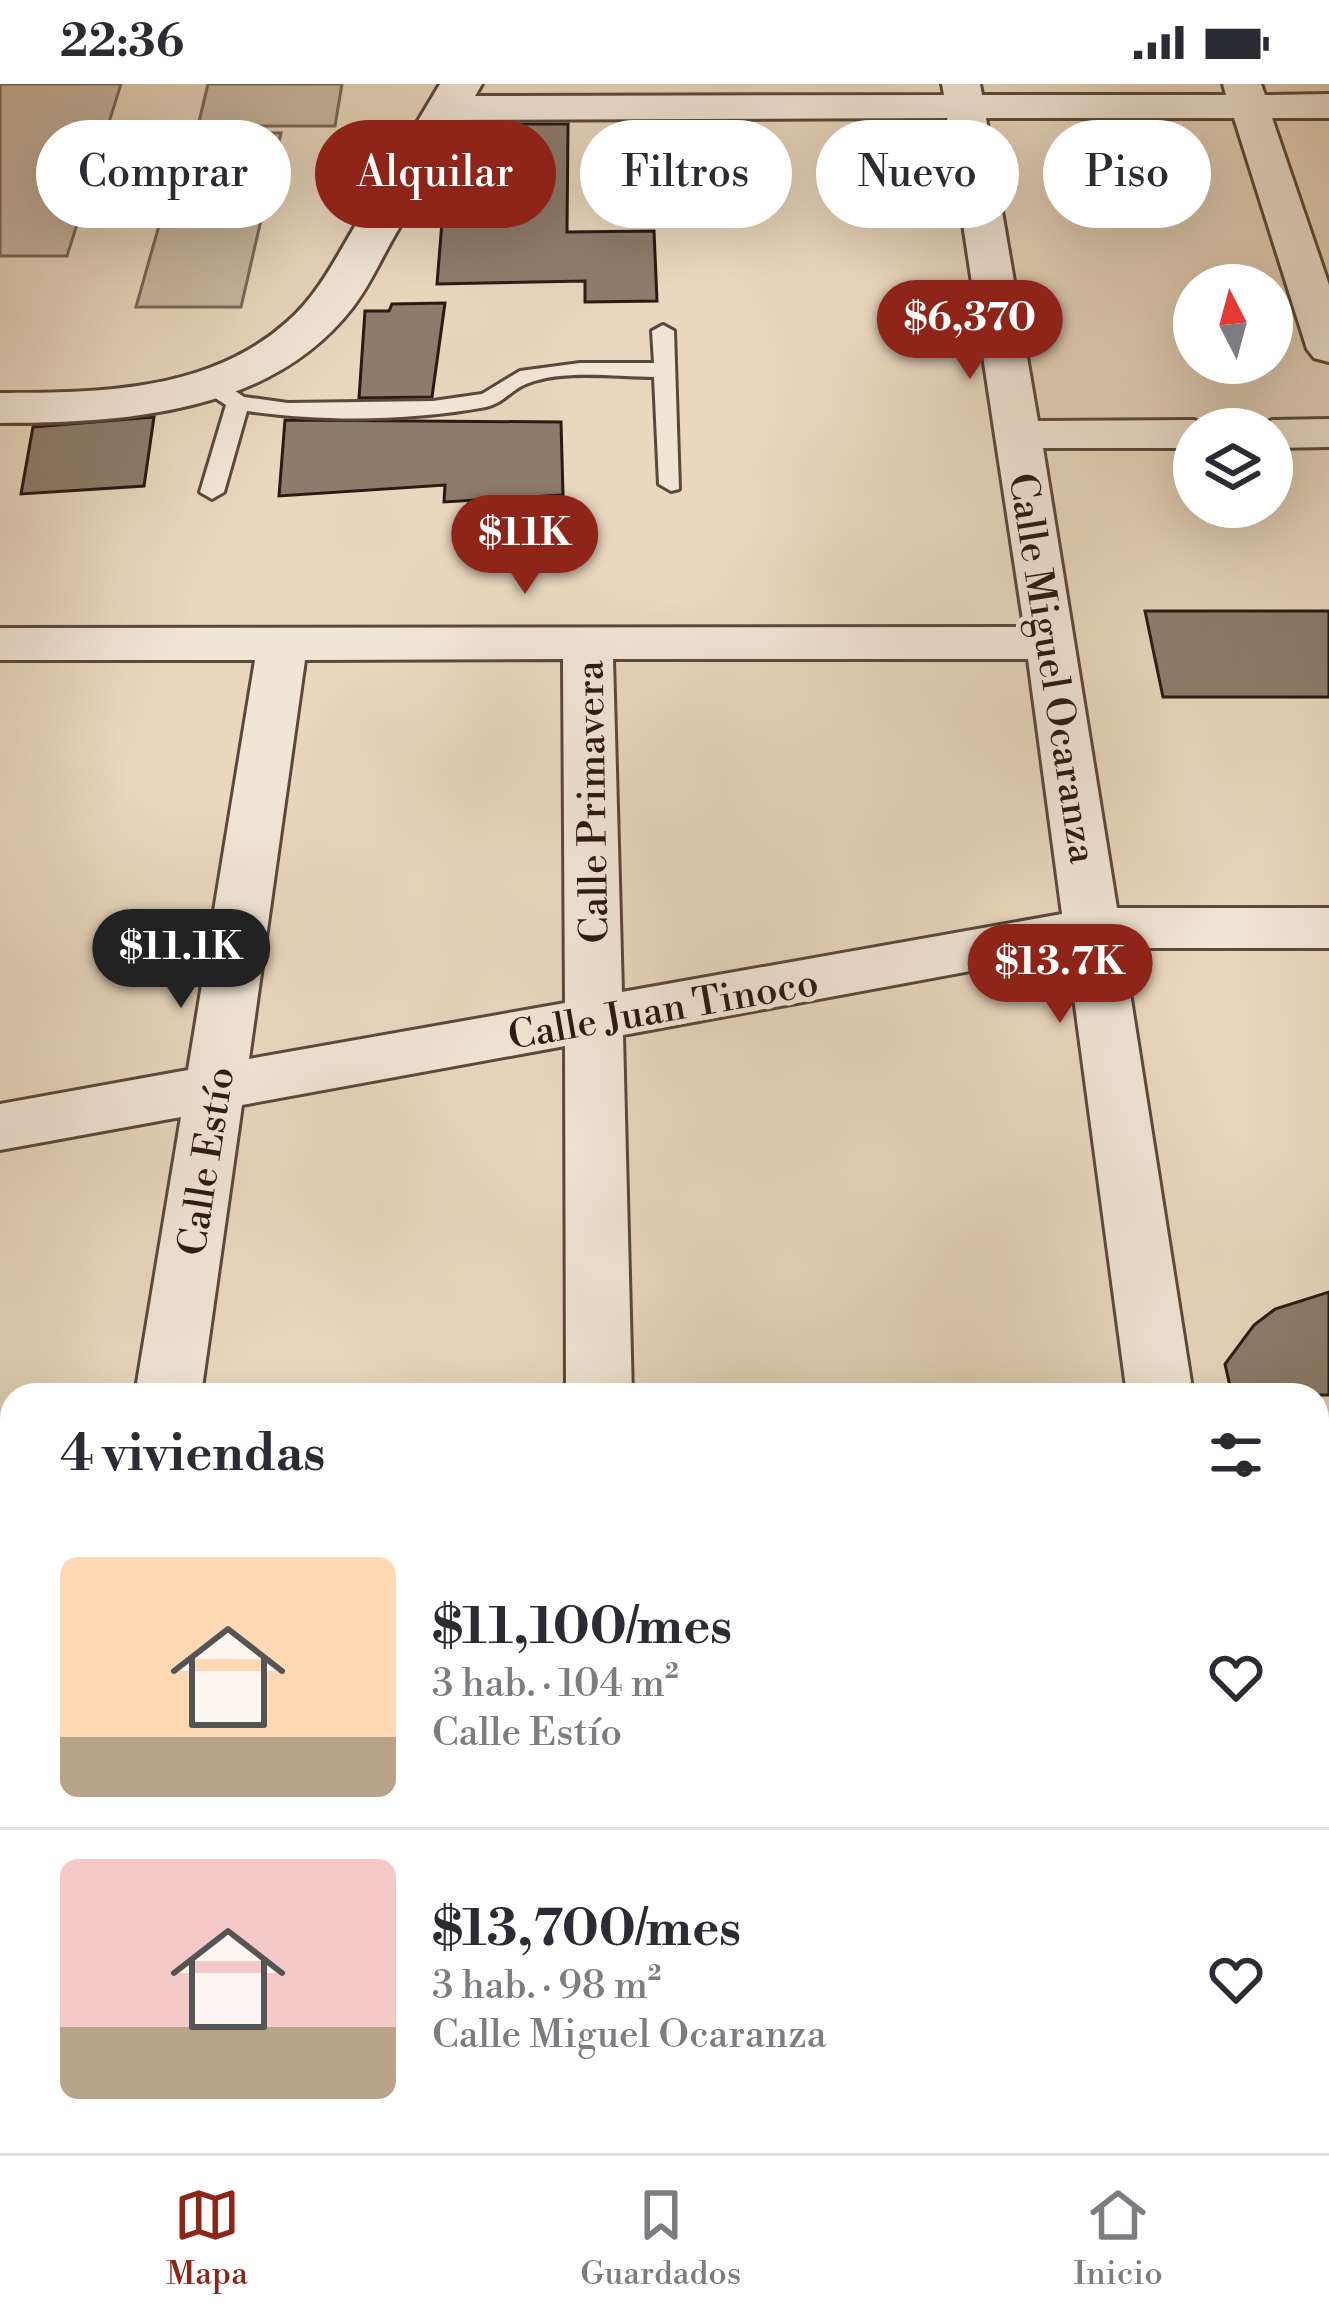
<!DOCTYPE html>
<html lang="es">
<head>
<meta charset="utf-8">
<style>
	:root { --surface:#fff; --page:#f2f2f3; --text:#2b2b33; --muted:#7c7c81; --line:#e1e1e2; --accent:#8f2418 }
	body { margin:0; font-family:"Libre Bodoni",serif; background:var(--page); color:var(--text); height:100vh; display:flex; flex-direction:column; font-size:45px; white-space:nowrap }
	* { box-sizing:border-box; margin:0 }
	p { font-size:39px; color:var(--muted) }
	.icon { flex:none; width:66px; height:66px; fill:none; stroke:currentColor; stroke-width:2; stroke-linecap:round; stroke-linejoin:round }
	.map { position:relative; flex:1; overflow:hidden }
	.drawer { position:absolute; left:0px; top:1299px; width:1329px; height:771px; display:flex; flex-direction:column; background:var(--surface); border-radius:36px 36px 0 0; box-shadow:0 12px 48px #0002 }
	.drawer>* { flex:none }
	.top-card { position:absolute; left:36px; top:36px; width:1257px; height:108px; display:flex; gap:24px }
	.needle { width:78px; rotate:354deg }
	.controls { position:absolute; left:1173px; top:180px; display:grid; gap:24px }
	.controls a { display:grid; place-items:center; width:120px; height:120px; border-radius:50%; background:var(--surface); box-shadow:0 12px 48px #0002; font-size:60px }
	.price { position:absolute; translate:-50% -102px; padding:0 27px; border-radius:42px; background:var(--accent); color:#fff; font-size:39px; line-height:78px; filter:drop-shadow(0 3px 6px #0008) }
	.price::after { content:''; position:absolute; left:50%; top:72px; width:36px; height:27px; margin-left:-18px; background:inherit; clip-path:polygon(0 0,100% 0,50% 100%) }
	.price.on { background:#222; color:#fff }
	ul { padding:0; list-style:none }
	li { display:flex; align-items:center; gap:36px; height:300px; padding:0 60px }
	li+li { border-top:3px solid var(--line) }
	li span { display:grid; place-items:center; flex:none; width:336px; height:240px; border-radius:18px; color:#555 }
	li>.icon { margin-inline-start:auto }
	span .icon { width:144px; height:144px; fill:#fffc; stroke-width:1 }
	li b { font-size:51px }
	h2 { display:flex; justify-content:space-between; align-items:center; height:144px; padding:0 60px; font-size:51px }
	.tag { padding:0 42px; border-radius:54px; background:var(--surface); box-shadow:0 12px 48px #0002; font-size:42px; line-height:108px }
	.tag.on { background:var(--accent); color:#fff }
	.status { display:flex; justify-content:space-between; align-items:center; height:84px; padding:0 60px; background:var(--surface); direction:ltr }
	.status svg { height:33px; fill:currentColor }
	.menu { display:flex; justify-content:space-around; align-items:center; height:168px; border-top:3px solid var(--line); background:var(--surface); font-size:33px; color:var(--muted) }
	.menu a { display:grid; justify-items:center; gap:6px }
	.menu .on { color:var(--accent) }
	.map>svg:first-child { display:block }
	.green { fill:#c9b7a1; stroke:#7a6859; stroke-width:3 }
	.building { fill:#8e7c6b; stroke:#2c1911; stroke-width:3 }
	.lines { fill:none; stroke-linecap:round; stroke-linejoin:round }
	.service-casing { stroke:#5b483c; stroke-width:6 }
	.minor-casing { stroke:#5b483c; stroke-width:6 }
	.tertiary-casing { stroke:#5b483c; stroke-width:6 }
	.secondary-casing { stroke:#2c1911; stroke-width:6 }
	.service { fill:#f1e5d5; fill-rule:evenodd }
	.minor { fill:#f1e5d5; fill-rule:evenodd }
	.tertiary { fill:#f1e5d5; fill-rule:evenodd }
	.secondary { fill:#f1e5d5; fill-rule:evenodd }
	.labels { text-anchor:middle; stroke-width:10; stroke-linejoin:round; paint-order:stroke }
	.street-label { font-size:39px; fill:#2c1911; stroke:#f1e5d5 }
</style>
</head>
<body>
<div class="status"><b>22:36</b><svg viewBox="0 0 49 12"><path d="M0 12V9h3v3zM5 12V6h3v6zM10 12V3h3v9zM15 12V0h3v12zM26 1h20v11H26zM47 4h2v5h-2z"/></svg></div>
<div class="map">
<svg width="1329" height="2069" viewBox="0 0 1329 2069">
	<rect width="100%" height="100%" fill="#e9d7be"/>
	<filter id="stains"><feTurbulence type="fractalNoise" baseFrequency=".00167" numOctaves="4"/><feColorMatrix values="0 0 0 0 .2 0 0 0 0 .09 0 0 0 0 .02 0 0 0 .5 -.17"/></filter>
	<radialGradient id="worn" r=".72"><stop offset=".6" stop-color="#630" stop-opacity="0"/><stop offset="1" stop-color="#630" stop-opacity=".3"/></radialGradient>
	<g class="green">
		<path d="M0,0H121L67,172H0Z"/>
		<path d="M208,0H342L335,42H198Z"/>
		<path d="M185,49H281L241,223H136Z"/>
		<path d="M12,1622V1861L0,1862V1623Z"/>
		<path d="M1317,1748L1329,1749V1882L1317,1881Z"/>
	</g>
	<g class="building">
		<path d="M508,40H568L567,148L654,147L657,217L585,218V197L437,200L442,138H463V130H499L503,56H507Z"/>
		<path d="M445,219L432,313L359,314L365,227H389L392,220Z"/>
		<path d="M154,333L144,402L21,410L33,343Z"/>
		<path d="M285,336L561,338L563,411L444,418L445,401L279,412Z"/>
		<path d="M1145,527H1329V613H1163Z"/>
		<path d="M1329,1208V1311H1232L1225,1280L1254,1241L1275,1225Z"/>
	</g>
	<g class="lines">
		<g class="service-casing">
			<path id="service" d="M663,241L674,247L679,405L671,407L659,400L654,293C615,293 562,285 526,300C511,306 502,320 486,323C410,337 324,338 247,327L224,408L212,415L200,408L226,321L203,306V296H219L244,313L288,319L433,317L482,310L520,287L580,279H654L652,247Z"/>
		</g>
		<g class="minor-casing">
			<g id="minor">
				<path d="M942,0H980L982,11H1226L1223,0H1261L1265,11L1329,10V34H1272L1329,201V278L1314,274L1307,265L1234,34H986L1038,337L1194,336L1213,345H1194V364H1043L1117,824H1329V864H1123L1193,1311H1127L1068,869L623,951L632,1311H566L565,962L242,1021L201,1311H135L181,1033L0,1066V1020L188,986L255,576H0V544L1024,543L947,34L450,36L436,32L431,24L436,16L450,12L944,11ZM563,575L565,919L249,975L305,576ZM613,575H1028L1062,830L622,908Z"/>
				<path d="M1329,335V363L1272,364V345H1253L1272,336Z"/>
				<path d="M1009,2058H1091L1092,2069H1010Z"/>
			</g>
		</g>
		<g class="tertiary-casing">
			<path id="tertiary" d="M440,0H482C453,50 424,101 395,151C381,175 370,201 353,223C271,330 124,339 0,339V309C99,309 209,308 287,238C317,212 335,176 355,142C384,94 412,47 440,0Z"/>
		</g>
		<g class="secondary-casing">
			<g id="secondary">
				<path d="M12,1557V1629L0,1630V1558Z"/>
				<path d="M1317,1644L1329,1646V1722L1317,1720Z"/>
				<path d="M12,1881V1967L0,1969V1883Z"/>
				<path d="M1317,1921L1329,1922V2010L1317,2009Z"/>
			</g>
		</g>
		<use href="#service" class="service"/>
		<use href="#minor" class="minor"/>
		<use href="#tertiary" class="tertiary"/>
		<use href="#secondary" class="secondary"/>
	</g>
	<g class="labels">
		<g class="street-label">
			<text transform="translate(1054 584) rotate(81)" y="14">Calle Miguel Ocaranza</text>
			<text transform="translate(591 718) rotate(-91)" y="14">Calle Primavera</text>
			<text transform="translate(663 924) rotate(-10)" y="14">Calle Juan Tinoco</text>
			<text transform="translate(205 1077) rotate(-81)" y="14">Calle Estío</text>
		</g>
	</g>
	<rect width="100%" height="100%" filter="url(#stains)"/>
	<rect width="100%" height="100%" fill="url(#worn)"/>
</svg>
<div class="controls">
<a><svg class="needle" viewBox="-14 -14 28 28"><path d="M0-13l5 13h-10z" fill="#e53935"/><path d="M0 13l5-13h-10z" fill="#7c7c81"/></svg></a>
<a><svg class="icon" aria-label="layers" viewBox="0 0 24 24"><path d="M12 4l9 5-9 5-9-5zM3 14l9 5 9-5"/></svg></a>
</div>
<b class="price" style="left:970px;top:298px">$6,370</b>
<b class="price" style="left:525px;top:513px">$11K</b>
<b class="price on" style="left:181px;top:927px">$11.1K</b>
<b class="price" style="left:1060px;top:942px">$13.7K</b>
<div class="top-card">
<a class="tag">Comprar</a>
<a class="tag on">Alquilar</a>
<a class="tag">Filtros</a>
<a class="tag">Nuevo</a>
<a class="tag">Piso</a>
</div>
<section class="drawer">
<h2>4 viviendas<svg class="icon" aria-label="filters" viewBox="0 0 24 24"><path d="M4 7h16M4 17h16"/><circle cx="9" cy="7" r="2"/><circle cx="15" cy="17" r="2"/></svg></h2>
<ul>
<li><span style="background:linear-gradient(#ffd9b3 75%,#b9a48a 0)"><svg class="icon" aria-label="home" viewBox="0 0 24 24"><path d="M3 11l9-7 9 7M6 9v11h12V9"/></svg></span><div><b>$11,100/mes</b><p>3 hab. · 104 m²</p><p>Calle Estío</p></div><svg class="icon" aria-label="heart" viewBox="0 0 24 24"><path d="M12 20l-8-8c-3-5 5-10 8-4 3-6 11-1 8 4z"/></svg></li>
<li><span style="background:linear-gradient(#f6c9c9 70%,#b9a48a 0)"><svg class="icon" aria-label="home" viewBox="0 0 24 24"><path d="M3 11l9-7 9 7M6 9v11h12V9"/></svg></span><div><b>$13,700/mes</b><p>3 hab. · 98 m²</p><p>Calle Miguel Ocaranza</p></div><svg class="icon" aria-label="heart" viewBox="0 0 24 24"><path d="M12 20l-8-8c-3-5 5-10 8-4 3-6 11-1 8 4z"/></svg></li>
</ul>
</section>
</div>
<nav class="menu">
<a class="on"><svg class="icon" aria-label="map" viewBox="0 0 24 24"><path d="M3 6l6-2 6 2 6-2v14l-6 2-6-2-6 2zM9 4v14M15 6v14"/></svg>Mapa</a>
<a><svg class="icon" aria-label="saved" viewBox="0 0 24 24"><path d="M7 4h10v16l-5-4-5 4z"/></svg>Guardados</a>
<a><svg class="icon" aria-label="home" viewBox="0 0 24 24"><path d="M3 11l9-7 9 7M6 9v11h12V9"/></svg>Inicio</a>
</nav>
</body>
</html>
